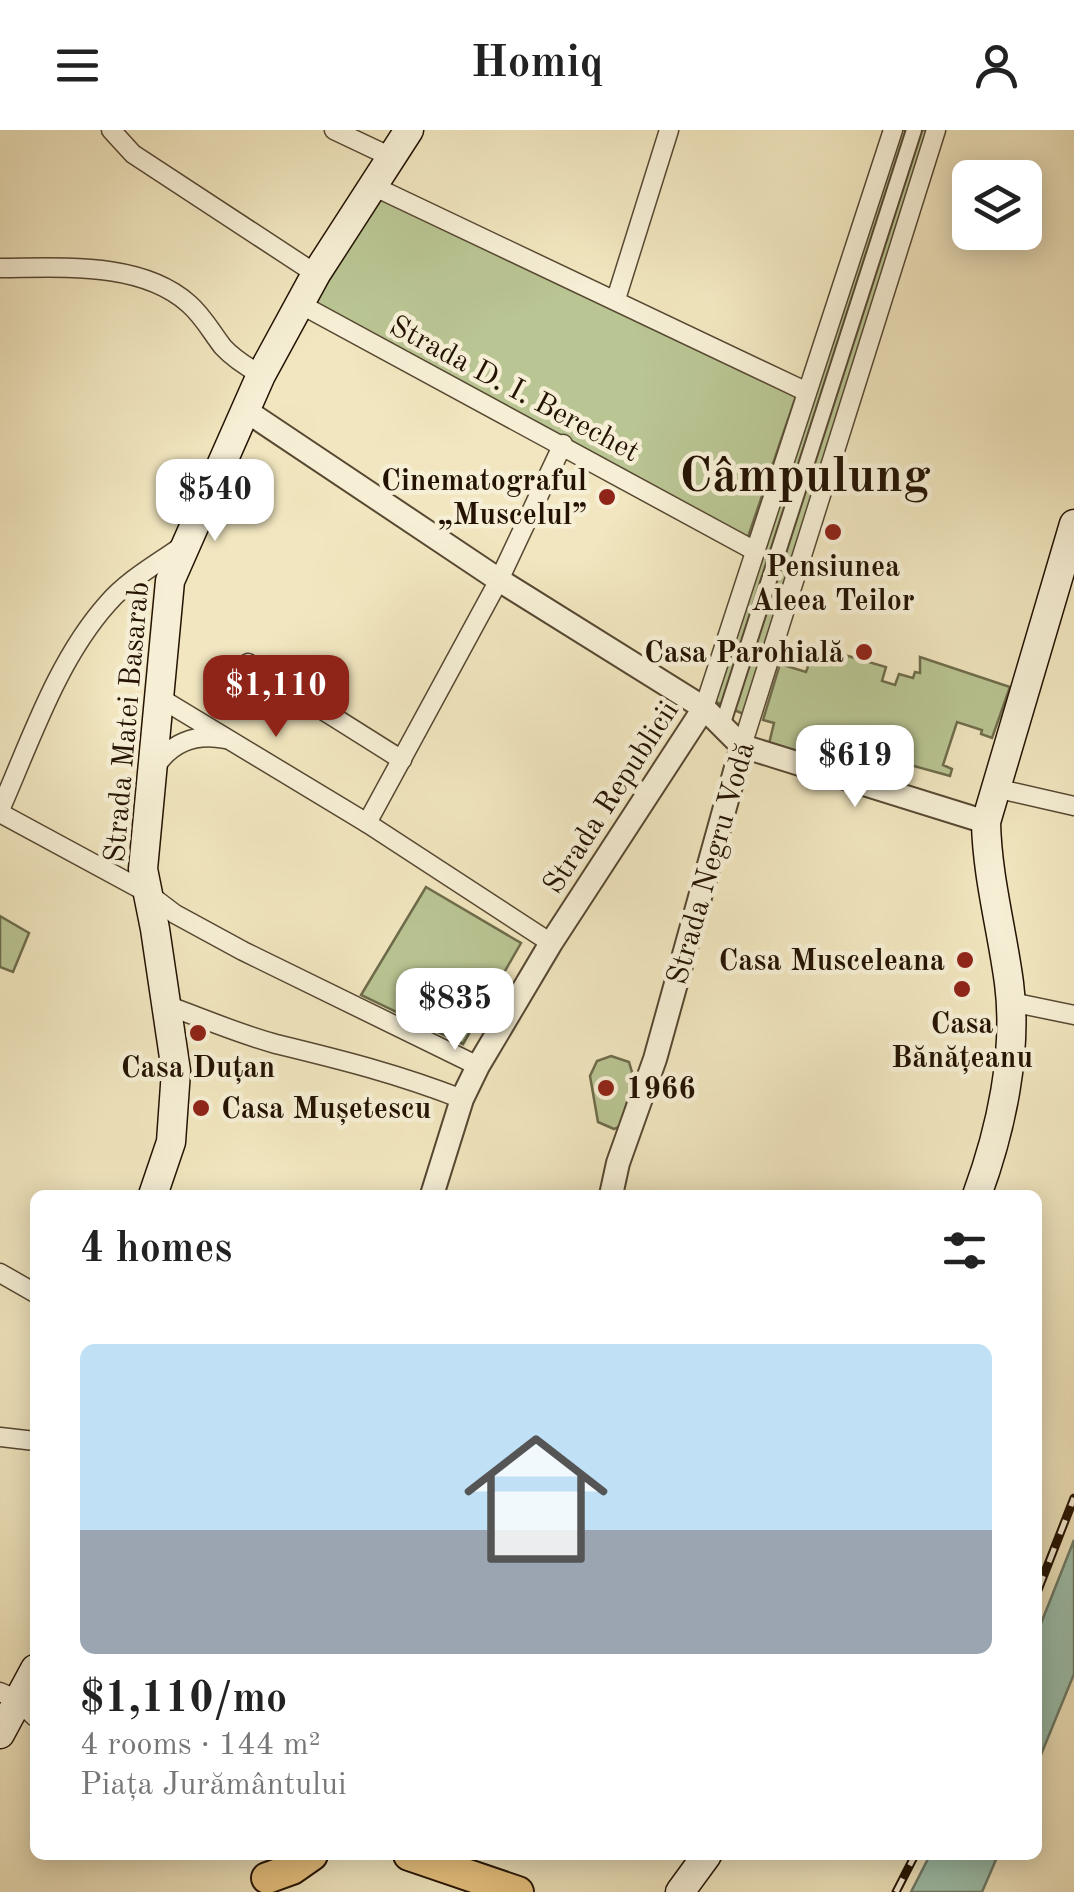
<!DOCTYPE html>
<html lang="en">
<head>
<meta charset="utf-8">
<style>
	:root { --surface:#fff; --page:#f2f2f2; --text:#222; --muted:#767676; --line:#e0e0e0; --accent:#8f2418 }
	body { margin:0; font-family:"Old Standard TT",serif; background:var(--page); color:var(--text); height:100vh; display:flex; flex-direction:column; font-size:38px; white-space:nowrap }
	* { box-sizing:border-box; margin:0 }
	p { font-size:32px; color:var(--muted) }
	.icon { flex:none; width:55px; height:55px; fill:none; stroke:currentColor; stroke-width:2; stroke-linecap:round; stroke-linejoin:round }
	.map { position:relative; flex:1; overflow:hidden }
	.sheet { position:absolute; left:30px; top:1060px; width:1012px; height:670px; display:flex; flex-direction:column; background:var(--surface); border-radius:15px; box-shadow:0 5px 25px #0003 }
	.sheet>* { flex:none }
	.buttons { position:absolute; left:952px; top:30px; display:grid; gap:20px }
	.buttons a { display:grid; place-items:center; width:90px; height:90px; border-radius:15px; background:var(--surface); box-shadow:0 5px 25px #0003; font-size:50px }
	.price { position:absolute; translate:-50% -85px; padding:0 22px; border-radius:20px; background:#fff; color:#222; font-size:32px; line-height:65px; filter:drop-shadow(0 2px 5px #0008) }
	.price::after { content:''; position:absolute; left:50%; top:60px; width:30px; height:22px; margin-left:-15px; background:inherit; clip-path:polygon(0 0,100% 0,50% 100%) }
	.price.on { background:var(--accent); color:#fff }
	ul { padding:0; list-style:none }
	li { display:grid; align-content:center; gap:20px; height:530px; padding:0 50px }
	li+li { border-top:2px solid var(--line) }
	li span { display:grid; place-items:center; height:310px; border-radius:15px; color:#555 }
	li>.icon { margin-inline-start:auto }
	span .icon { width:180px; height:180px; fill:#fffc; stroke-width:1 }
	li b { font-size:42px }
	h2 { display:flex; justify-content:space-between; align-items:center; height:120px; padding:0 50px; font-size:42px }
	header { display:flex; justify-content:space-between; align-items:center; height:130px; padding:0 50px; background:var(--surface); font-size:45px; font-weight:800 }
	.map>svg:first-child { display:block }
	.green { fill:#b9c593; stroke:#6e6c4b; stroke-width:2.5 }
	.water { fill:#9cc0ac; stroke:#6c7b68; stroke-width:2.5 }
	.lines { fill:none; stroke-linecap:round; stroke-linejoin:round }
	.pedestrian-casing { stroke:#574832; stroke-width:18 }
	.minor-casing { stroke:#574832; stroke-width:21 }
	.tertiary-casing { stroke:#574832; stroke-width:26 }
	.secondary-casing { stroke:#241303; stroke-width:31 }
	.primary-casing { stroke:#241303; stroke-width:34 }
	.pedestrian { stroke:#f6efd5; stroke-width:14 }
	.minor { stroke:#f6efd5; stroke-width:18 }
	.tertiary { stroke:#f6efd5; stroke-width:22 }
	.secondary { stroke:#f6efd5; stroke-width:28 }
	.primary { stroke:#e8c380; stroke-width:30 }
	.rail-casing { stroke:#241303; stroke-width:9 }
	.rail { stroke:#f6efd5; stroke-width:5; stroke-dasharray:15; stroke-linecap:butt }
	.poi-dot { fill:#8f2418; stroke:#f6efd5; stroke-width:4 }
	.labels { text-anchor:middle; stroke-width:9; stroke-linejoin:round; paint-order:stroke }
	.street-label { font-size:30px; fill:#241303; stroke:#f6efd5 }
	.poi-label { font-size:30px; font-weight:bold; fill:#241303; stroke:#f6efd5; text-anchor:end }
	.town-label { font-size:50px; font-weight:bold; fill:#241303; stroke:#f6efd5 }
</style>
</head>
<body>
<header><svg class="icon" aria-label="menu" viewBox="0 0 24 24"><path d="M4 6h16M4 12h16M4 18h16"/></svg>Homiq<svg class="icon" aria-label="person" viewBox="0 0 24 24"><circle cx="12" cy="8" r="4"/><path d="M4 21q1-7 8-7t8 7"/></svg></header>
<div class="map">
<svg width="1074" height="1762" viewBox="0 0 1074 1762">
	<rect width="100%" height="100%" fill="#f1e6bf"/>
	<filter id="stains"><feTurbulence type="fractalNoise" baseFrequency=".002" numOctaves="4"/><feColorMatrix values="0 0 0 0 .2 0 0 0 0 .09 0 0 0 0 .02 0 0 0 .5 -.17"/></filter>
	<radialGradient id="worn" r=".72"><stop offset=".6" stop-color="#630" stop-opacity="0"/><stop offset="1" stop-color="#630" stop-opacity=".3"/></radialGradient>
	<g class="green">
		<path d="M895,0H932L748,586L709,569Z"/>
		<path d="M376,64L797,263L747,410L308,173Z"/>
		<path d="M824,519L886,537L882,551L895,555L899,544L913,548L915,542L920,543V527L1010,557L992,608L981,604L982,600L957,592L943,635L952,639L950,646L885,628L878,652L768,618L774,593L763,590L780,534L806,542L810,531L820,533Z"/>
		<path d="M426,757L521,813L463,914L361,865Z"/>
		<path d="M0,786L29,803L13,842L0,837Z"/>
		<path d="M611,926L629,932L634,949L620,996L614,999L598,992L590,946L597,931Z"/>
	</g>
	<g class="water">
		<path d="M1074,1410V1544L1038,1632V1501Z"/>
		<path d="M930,1725H998L982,1762H911Z"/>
	</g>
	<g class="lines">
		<g class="pedestrian-casing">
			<path id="pedestrian" d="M722,596L914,0"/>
		</g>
		<g class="minor-casing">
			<g id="minor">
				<path d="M111,0L133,24L316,144"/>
				<path d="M334,0L391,27"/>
				<path d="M373,56L807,262"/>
				<path d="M0,138C61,138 141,131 189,174C203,186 212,203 223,217C234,229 247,237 261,245"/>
				<path d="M616,169L669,0"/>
				<path d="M300,174L755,421"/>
				<path d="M248,533L402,630"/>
				<path d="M160,568L367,693L551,813"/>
				<path d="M704,578L893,0"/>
				<path d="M742,616L936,0"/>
				<path d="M154,639C170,613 195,603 225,609"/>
				<path d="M995,658L1074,676"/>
				<path d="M0,680C31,610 57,530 108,473C129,449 157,434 182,416"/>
				<path d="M0,683L146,762L175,784L243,821L478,936"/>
				<path d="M367,693L499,450L563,314"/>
				<path d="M1011,872L1074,885"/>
				<path d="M166,875C202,888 239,904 276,914C342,930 398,944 462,969"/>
				<path d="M0,1143L35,1163"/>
				<path d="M0,1307L35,1311"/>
				<path d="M0,1562L16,1569L35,1587"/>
			</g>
		</g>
		<g class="tertiary-casing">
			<g id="tertiary">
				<path d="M245,280L499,450L704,578L742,616L986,692"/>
				<path d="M432,1065L462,969L478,936L551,813L704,578"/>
				<path d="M611,1065L618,1033L655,929L742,616"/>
			</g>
		</g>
		<g class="secondary-casing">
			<g id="secondary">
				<path d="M153,1065L171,1012L176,941L155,799L143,739L170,451L261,245L316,144L409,0"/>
				<path d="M977,1065C1001,1000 1018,922 1009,853C1002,800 987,746 986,692L1074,394"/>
				<path d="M0,1604L35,1539"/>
				<path d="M680,1762L707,1725"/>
			</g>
		</g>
		<g class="primary-casing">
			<g id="primary">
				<path d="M409,1725L518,1762"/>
				<path d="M267,1748L292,1739L312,1725"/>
			</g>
		</g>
		<use href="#pedestrian" class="pedestrian"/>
		<use href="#minor" class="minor"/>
		<use href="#tertiary" class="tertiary"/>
		<use href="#secondary" class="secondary"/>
		<use href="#primary" class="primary"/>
		<g class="rail-casing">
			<g id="rail">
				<path d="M1038,1460L1074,1368"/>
				<path d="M896,1762L915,1725"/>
			</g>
		</g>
		<use href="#rail" class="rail"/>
	</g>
	<g class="poi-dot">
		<circle cx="607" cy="367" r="10"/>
		<circle cx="833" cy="402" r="10"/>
		<circle cx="864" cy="522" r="10"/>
		<circle cx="965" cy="830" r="10"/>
		<circle cx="962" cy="859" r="10"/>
		<circle cx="198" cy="903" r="10"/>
		<circle cx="606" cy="958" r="10"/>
		<circle cx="201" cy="978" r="10"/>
	</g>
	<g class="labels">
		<g class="street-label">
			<text transform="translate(515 258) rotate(28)" y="10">Strada D. I. Berechet</text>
			<text transform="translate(126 592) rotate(-85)" y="10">Strada Matei Basarab</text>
			<text transform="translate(610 667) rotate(-57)" y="10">Strada Republicii</text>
			<text transform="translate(710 733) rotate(-74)" y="10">Strada Negru Vodă</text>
		</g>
		<g class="poi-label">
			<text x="587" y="360">Cinematograful<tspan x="587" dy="34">„Muscelul”</tspan></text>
			<text x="833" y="446" text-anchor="middle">Pensiunea<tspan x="833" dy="34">Aleea Teilor</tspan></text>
			<text x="844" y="532">Casa Parohială</text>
			<text x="945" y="840">Casa Musceleana</text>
			<text x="962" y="903" text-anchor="middle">Casa<tspan x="962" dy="34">Bănăţeanu</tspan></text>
			<text x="198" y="947" text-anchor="middle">Casa Duţan</text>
			<text x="626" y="968" text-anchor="start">1966</text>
			<text x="221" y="988" text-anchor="start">Casa Mușetescu</text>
		</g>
		<g class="town-label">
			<text x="805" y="361">Câmpulung</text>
		</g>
	</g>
	<rect width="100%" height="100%" filter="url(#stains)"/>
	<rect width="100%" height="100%" fill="url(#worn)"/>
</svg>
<div class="buttons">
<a><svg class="icon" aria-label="layers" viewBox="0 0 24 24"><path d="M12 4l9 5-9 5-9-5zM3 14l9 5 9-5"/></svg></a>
</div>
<b class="price" style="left:215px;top:414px">$540</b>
<b class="price on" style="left:276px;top:610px">$1,110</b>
<b class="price" style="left:855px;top:680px">$619</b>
<b class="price" style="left:455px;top:923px">$835</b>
<section class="sheet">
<h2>4 homes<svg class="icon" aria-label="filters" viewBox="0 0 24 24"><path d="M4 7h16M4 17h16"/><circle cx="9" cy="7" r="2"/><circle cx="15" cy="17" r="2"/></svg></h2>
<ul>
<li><span style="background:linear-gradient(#bfe0f5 60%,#9aa5b1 0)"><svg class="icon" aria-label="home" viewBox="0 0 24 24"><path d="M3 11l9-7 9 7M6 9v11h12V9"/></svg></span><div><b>$1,110/mo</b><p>4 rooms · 144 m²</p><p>Piața Jurământului</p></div></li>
</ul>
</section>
</div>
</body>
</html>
